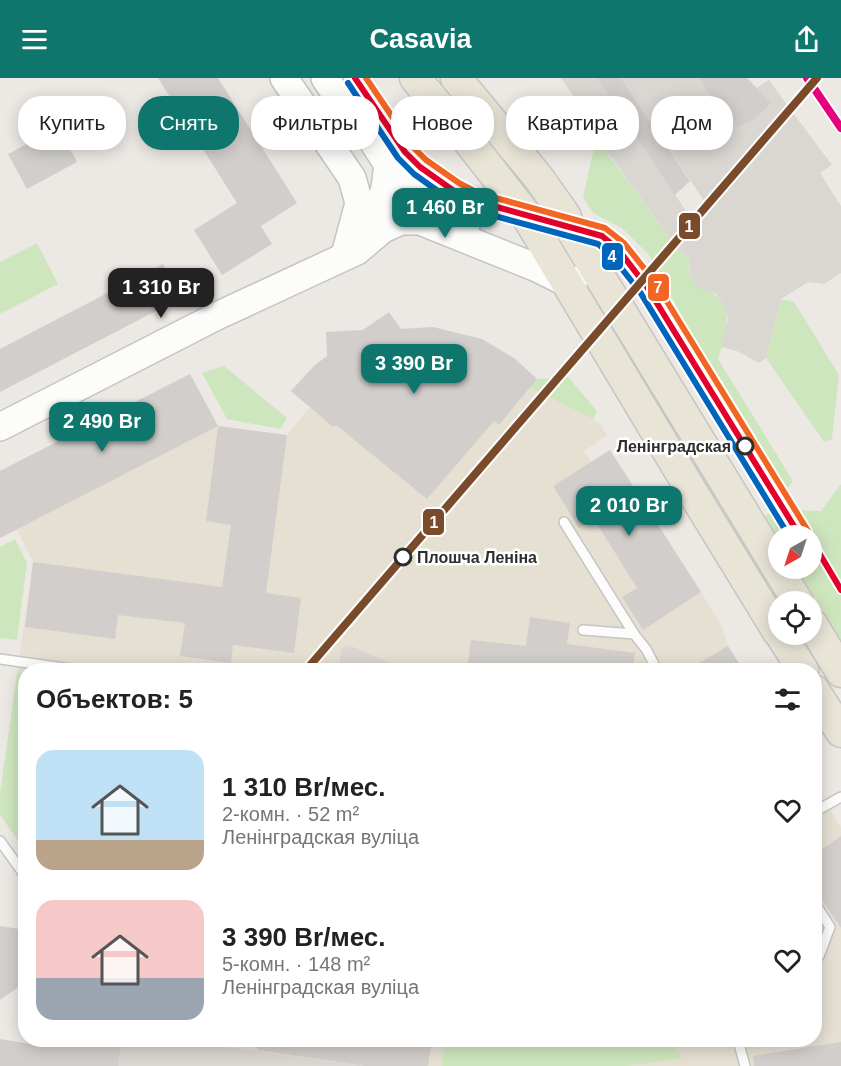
<!DOCTYPE html>
<html lang="ru">
<head>
<meta charset="utf-8">
<style>
	:root { --surface:#fff; --page:#f2f2f2; --text:#222; --muted:#767676; --accent:#0f766e }
	body { margin:0; font-family:Helvetica,sans-serif; background:var(--page); color:var(--text); height:100vh; display:flex; flex-direction:column; font-size:22px; white-space:nowrap }
	* { box-sizing:border-box; margin:0 }
	p { font-size:20px; color:var(--muted) }
	.icon { flex:none; width:33px; height:33px; fill:none; stroke:currentColor; stroke-width:2; stroke-linecap:round; stroke-linejoin:round }
	.map { position:relative; flex:1; overflow:hidden }
	.details { position:absolute; left:18px; top:585px; width:804px; height:384px; display:flex; flex-direction:column; background:var(--surface); border-radius:24px; box-shadow:0 3px 15px #0003 }
	.details>* { flex:none }
	.guide { position:absolute; left:18px; top:18px; width:806px; height:54px; display:flex; gap:12px }
	.needle { width:39px; rotate:219deg }
	.fabs { position:absolute; left:768px; top:447px; display:grid; gap:12px }
	.fabs a { display:grid; place-items:center; width:54px; height:54px; border-radius:50%; background:var(--surface); box-shadow:0 3px 15px #0003; font-size:30px }
	.price { position:absolute; translate:-50% -51px; padding:0 14px; border-radius:12px; background:var(--accent); color:#fff; font-size:20px; line-height:39px; filter:drop-shadow(0 2px 3px #0008) }
	.price::after { content:''; position:absolute; left:50%; top:36px; width:18px; height:14px; margin-left:-9px; background:inherit; clip-path:polygon(0 0,100% 0,50% 100%) }
	.price.selected { background:#222; color:#fff }
	ul { padding:0; list-style:none }
	li { display:flex; align-items:center; gap:18px; height:150px; padding:0 18px }
	li span { display:grid; place-items:center; flex:none; width:168px; height:120px; border-radius:18px; color:#555 }
	li>.icon { margin-inline-start:auto }
	span .icon { width:72px; height:72px; fill:#fffc; stroke-width:1 }
	li b { font-size:26px }
	h2 { display:flex; justify-content:space-between; align-items:center; height:72px; padding:0 18px; font-size:26px }
	.chip { padding:0 21px; border-radius:24px; background:var(--surface); box-shadow:0 3px 15px #0003; font-size:21px; line-height:54px }
	.chip.selected { background:var(--accent); color:#fff }
	header { display:flex; justify-content:space-between; align-items:center; height:78px; padding:0 18px; background:var(--accent); color:#fff; font-size:27px; font-weight:700 }
	.map>svg:first-child { display:block }
	.education { fill:#e6e0d3 }
	.green { fill:#cee6be }
	.plaza { fill:#dad6d2 }
	.building { fill:#d1cecb }
	.lines { fill:none; stroke-linecap:round; stroke-linejoin:round }
	.lane-casing { stroke:#c5c4c5; stroke-width:12 }
	.secondary-casing { stroke:#c5c4c5; stroke-width:30 }
	.primary-casing { stroke:#c6c5c4; stroke-width:33 }
	.lane { stroke:#fcfcfb; stroke-width:9 }
	.secondary { stroke:#fcfcfb; stroke-width:27 }
	.primary { stroke:#e8e4d6; stroke-width:30 }
	.rail-1-casing { stroke:#fff; stroke-width:12 }
	.rail-1 { stroke:#e5007d; stroke-width:8 }
	.tram-1-casing { stroke:#fff; stroke-width:10 }
	.tram-2-casing { stroke:#fff; stroke-width:10 }
	.tram-3-casing { stroke:#fff; stroke-width:10 }
	.tram-1 { stroke:#e4002b; stroke-width:6 }
	.tram-2 { stroke:#0065bd; stroke-width:6 }
	.tram-3 { stroke:#f26522; stroke-width:6 }
	.metro-1-casing { stroke:#fff; stroke-width:12 }
	.metro-1 { stroke:#7a4b2a; stroke-width:8 }
	.stop-dot { fill:#fff; stroke:#2e2e2e; stroke-width:3 }
	.labels { text-anchor:middle; stroke-width:5; stroke-linejoin:round; paint-order:stroke }
	.stop-label { font-size:16px; font-weight:bold; fill:#2e2e2e; stroke:#fff; text-anchor:end }
	.line-badge { stroke:#fff; stroke-width:2 }
	.badge-label { font-size:16px; text-anchor:middle; font-weight:bold; fill:#fff }
</style>
</head>
<body>
<header><svg class="icon" aria-label="menu" viewBox="0 0 24 24"><path d="M4 6h16M4 12h16M4 18h16"/></svg>Casavia<svg class="icon" aria-label="share" viewBox="0 0 24 24"><path d="M12 15V3M7 8l5-5 5 5M5 13v7h14v-7"/></svg></header>
<div class="map">
<svg width="841" height="988" viewBox="0 0 841 988">
	<rect width="100%" height="100%" fill="#ece8e4"/>
	<g class="education">
		<path d="M433,250L514,280L537,301L530,310L593,341L600,346L607,357L584,373L591,384L610,372L701,514L722,549L728,568L743,592H26L25,772L0,737V716L33,484L17,452L0,460V393L190,296L218,348L287,357L310,329L291,313L315,287L393,251Z"/>
		<path d="M815,708L841,749V988H365L176,962H814Z"/>
	</g>
	<g class="green">
		<path d="M594,70L604,71L676,168L690,183C690,187 689,192 690,197C696,217 727,209 727,240C728,253 722,269 718,281L793,403L785,413L710,290L649,177L622,150L593,135L583,119Z"/>
		<path d="M37,165L58,206L0,236V184Z"/>
		<path d="M781,221L794,224L839,297L832,361L824,364L766,280Z"/>
		<path d="M224,288L287,340L280,351L227,341L202,295Z"/>
		<path d="M568,299L597,333L593,341L530,310L537,301Z"/>
		<path d="M841,406V564L810,512L795,491L812,490V458H778V463L764,439L776,431L821,433Z"/>
		<path d="M15,461L27,485L17,562L0,560V469Z"/>
		<path d="M17,596L26,597L25,772L0,737V716Z"/>
		<path d="M446,962H668L682,980L626,988H442Z"/>
	</g>
	<g class="plaza">
		<path d="M561,0H597L690,139L707,127L621,0H700L722,33L769,2L787,27L832,87L820,95L841,128V195L824,206L808,204L781,221L766,280L759,285L737,273L721,269L728,242L726,231L722,223L716,216L699,210L693,203L690,197V182L676,168L605,71L594,70L597,53Z"/>
		<path d="M349,567L390,585V592H339L341,571Z"/>
		<path d="M122,962H176L365,988H118Z"/>
	</g>
	<g class="building">
		<path d="M158,0H218L297,125L261,148L272,166L222,197L194,152L237,125Z"/>
		<path d="M597,0H621L690,103L675,117Z"/>
		<path d="M699,0H747L771,25L756,40L737,49L729,29L722,34Z"/>
		<path d="M58,49L77,84L27,111L8,76Z"/>
		<path d="M163,186L181,220L0,314V271Z"/>
		<path d="M389,234L401,251L433,249L482,261L514,280L537,301L499,347L494,343L427,421L336,347L333,349L291,313L315,287L327,278L326,254L363,252Z"/>
		<path d="M190,296L218,348L0,460V393Z"/>
		<path d="M218,348L287,357L266,515L301,520L294,575L233,567L231,585L180,578L185,545L118,537L115,561L25,549L33,484L222,509L231,447L206,443Z"/>
		<path d="M610,372L701,514L643,552L622,519L637,510L594,441L579,450L553,408Z"/>
		<path d="M530,539L570,545L567,566L635,575L633,592H467L471,562L526,568Z"/>
		<path d="M728,568L743,592H687Z"/>
		<path d="M841,758V850L814,810V777Z"/>
		<path d="M0,848L26,852V904L0,922Z"/>
		<path d="M0,961L48,969H65L66,962H122L118,988H0Z"/>
		<path d="M258,962H432L428,988H365L257,972Z"/>
		<path d="M841,964V988H754L753,978Z"/>
	</g>
	<g class="lines">
		<g class="lane-casing">
			<g id="lane">
				<path d="M564,444L634,556"/>
				<path d="M583,552L634,556L646,571L657,592"/>
				<path d="M0,581L78,592"/>
				<path d="M814,734L841,719"/>
				<path d="M0,763L26,799"/>
				<path d="M814,824L830,849L819,878L814,882"/>
				<path d="M716,962H717"/>
				<path d="M738,962L745,988"/>
			</g>
		</g>
		<g class="secondary-casing">
			<g id="secondary">
				<path d="M284,0L352,100L359,125L345,177"/>
				<path d="M325,0L347,32L363,48L388,87L406,106L424,122L466,147"/>
				<path d="M355,164L380,129L385,109L388,87"/>
				<path d="M0,349L217,238L357,173L383,151L401,143H420L537,190L567,205L574,202"/>
			</g>
		</g>
		<g class="primary-casing">
			<g id="primary">
				<path d="M415,0L466,60L526,137L691,412L778,554"/>
				<path d="M456,0L538,99L565,137L569,148L798,524"/>
				<path d="M812,546L841,594"/>
				<path d="M780,556L803,592"/>
				<path d="M814,612L841,654"/>
			</g>
		</g>
		<use href="#lane" class="lane"/>
		<use href="#secondary" class="secondary"/>
		<use href="#primary" class="primary"/>
		<g class="rail-1-casing">
			<path id="rail-1" d="M807,0L841,50"/>
		</g>
		<use href="#rail-1" class="rail-1"/>
		<g class="tram-1-casing">
			<g id="tram-1">
				<path d="M355,0L405,74L420,89L454,113L475,123L602,158L618,171L647,209L800,458"/>
				<path d="M812,463L841,512"/>
			</g>
		</g>
		<g class="tram-2-casing">
			<path id="tram-2" d="M348,5L398,80L414,96L449,121L473,132L598,166L611,177L640,214L789,458"/>
		</g>
		<g class="tram-3-casing">
			<path id="tram-3" d="M366,0L412,68L426,82L459,105L478,115L605,150L624,165L655,204L808,453"/>
		</g>
		<use href="#tram-1" class="tram-1"/>
		<use href="#tram-2" class="tram-2"/>
		<use href="#tram-3" class="tram-3"/>
		<g class="metro-1-casing">
			<path id="metro-1" d="M306,592L817,0"/>
		</g>
		<use href="#metro-1" class="metro-1"/>
	</g>
	<g class="stop-dot">
		<circle cx="745" cy="368" r="8"/>
		<circle cx="403" cy="479" r="8"/>
	</g>
	<g class="labels">
		<g class="stop-label">
			<text x="731" y="374">Ленінградская</text>
			<text x="417" y="485" text-anchor="start">Плошча Леніна</text>
		</g>
	</g>
	<g class="line-badge">
		<rect x="678" y="134" width="23" height="28" rx="6" fill="#7a4b2a"/>
		<rect x="601" y="164" width="23" height="29" rx="6" fill="#0065bd"/>
		<rect x="647" y="195" width="23" height="29" rx="6" fill="#f26522"/>
		<rect x="422" y="430" width="23" height="28" rx="6" fill="#7a4b2a"/>
	</g>
	<g class="badge-label">
		<text x="689" y="154">1</text>
		<text x="612" y="184">4</text>
		<text x="658" y="215">7</text>
		<text x="434" y="450">1</text>
	</g>
</svg>
<div class="fabs">
<a><svg class="needle" viewBox="-14 -14 28 28"><path d="M0-13l5 13h-10z" fill="#e53935"/><path d="M0 13l5-13h-10z" fill="#767676"/></svg></a>
<a><svg class="icon" aria-label="locate" viewBox="0 0 24 24"><circle cx="12" cy="12" r="6"/><path d="M12 2v4M12 18v4M2 12h4M18 12h4"/></svg></a>
</div>
<b class="price" style="left:445px;top:161px">1 460 Br</b>
<b class="price selected" style="left:161px;top:241px">1 310 Br</b>
<b class="price" style="left:414px;top:317px">3 390 Br</b>
<b class="price" style="left:102px;top:375px">2 490 Br</b>
<b class="price" style="left:629px;top:459px">2 010 Br</b>
<div class="guide">
<a class="chip">Купить</a>
<a class="chip selected">Снять</a>
<a class="chip">Фильтры</a>
<a class="chip">Новое</a>
<a class="chip">Квартира</a>
<a class="chip">Дом</a>
</div>
<section class="details">
<h2>Объектов: 5<svg class="icon" aria-label="filters" viewBox="0 0 24 24"><path d="M4 7h16M4 17h16"/><circle cx="9" cy="7" r="2"/><circle cx="15" cy="17" r="2"/></svg></h2>
<ul>
<li><span style="background:linear-gradient(#bfe0f5 75%,#b9a48a 0)"><svg class="icon" aria-label="home" viewBox="0 0 24 24"><path d="M3 11l9-7 9 7M6 9v11h12V9"/></svg></span><div><b>1 310 Br/мес.</b><p>2-комн. · 52 m²</p><p>Ленінградская вуліца</p></div><svg class="icon" aria-label="heart" viewBox="0 0 24 24"><path d="M12 20l-8-8c-3-5 5-10 8-4 3-6 11-1 8 4z"/></svg></li>
<li><span style="background:linear-gradient(#f6c9c9 65%,#9aa5b1 0)"><svg class="icon" aria-label="home" viewBox="0 0 24 24"><path d="M3 11l9-7 9 7M6 9v11h12V9"/></svg></span><div><b>3 390 Br/мес.</b><p>5-комн. · 148 m²</p><p>Ленінградская вуліца</p></div><svg class="icon" aria-label="heart" viewBox="0 0 24 24"><path d="M12 20l-8-8c-3-5 5-10 8-4 3-6 11-1 8 4z"/></svg></li>
</ul>
</section>
</div>
</body>
</html>
